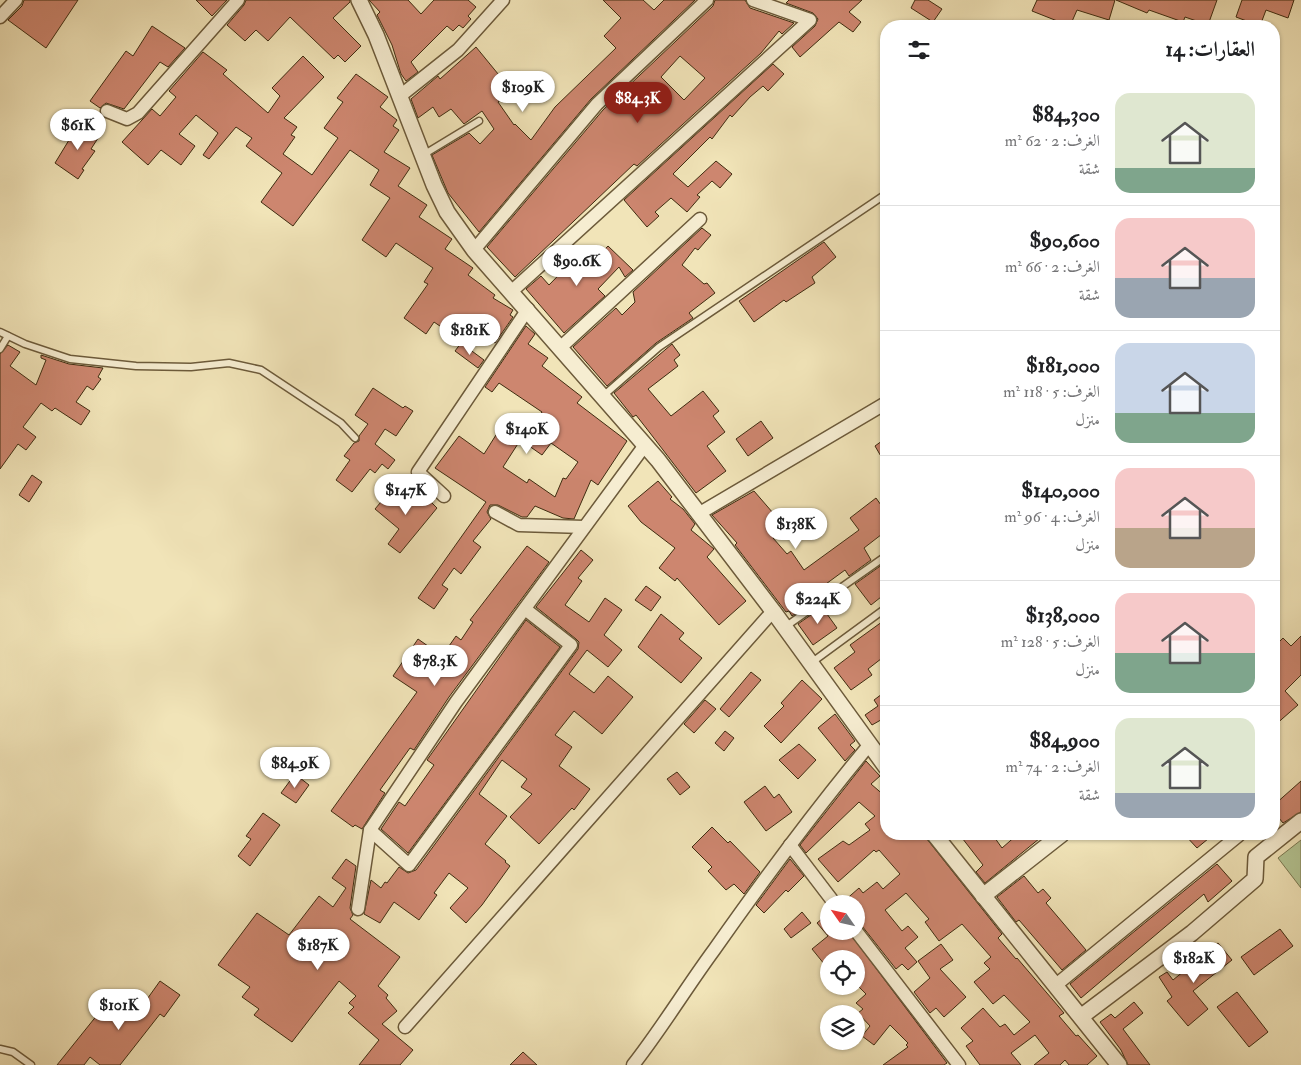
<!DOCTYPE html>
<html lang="ar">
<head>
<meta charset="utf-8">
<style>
	:root { --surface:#fff; --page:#f2f2f2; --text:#202124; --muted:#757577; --line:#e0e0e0; --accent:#8f2418 }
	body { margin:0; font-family:"IM FELL Double Pica",Amiri,serif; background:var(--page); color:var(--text); direction:rtl; height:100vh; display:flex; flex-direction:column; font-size:19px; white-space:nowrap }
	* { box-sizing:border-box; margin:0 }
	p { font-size:16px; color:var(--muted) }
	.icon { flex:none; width:28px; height:28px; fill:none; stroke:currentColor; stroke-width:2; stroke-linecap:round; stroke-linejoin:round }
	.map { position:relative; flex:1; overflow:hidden; direction:ltr }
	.sheet { position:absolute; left:880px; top:20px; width:400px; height:820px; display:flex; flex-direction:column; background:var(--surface); border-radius:20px; box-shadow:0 1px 4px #0004; direction:rtl }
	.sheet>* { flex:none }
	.needle { width:32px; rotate:304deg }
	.buttons { position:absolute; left:820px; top:895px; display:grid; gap:10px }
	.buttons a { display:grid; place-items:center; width:45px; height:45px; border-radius:50%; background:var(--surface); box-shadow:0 1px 4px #0004; font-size:25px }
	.price { position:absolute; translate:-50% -42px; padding:0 11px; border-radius:18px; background:#fff; color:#222; font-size:16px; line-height:32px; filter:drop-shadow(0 1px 2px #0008) }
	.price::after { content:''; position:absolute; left:50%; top:30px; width:15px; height:11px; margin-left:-8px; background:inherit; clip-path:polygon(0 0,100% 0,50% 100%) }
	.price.current { background:var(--accent); color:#fff }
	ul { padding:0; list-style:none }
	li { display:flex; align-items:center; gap:15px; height:125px; padding:0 25px }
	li+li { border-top:1px solid var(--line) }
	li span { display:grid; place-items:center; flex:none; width:140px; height:100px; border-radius:15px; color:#555 }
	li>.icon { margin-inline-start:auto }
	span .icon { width:60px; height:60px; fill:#fffc; stroke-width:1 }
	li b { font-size:21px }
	h2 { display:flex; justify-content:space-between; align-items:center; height:60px; padding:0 25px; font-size:21px }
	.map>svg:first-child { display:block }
	.green { fill:#b4c593; stroke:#7a7852 }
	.building { fill:#cd866f; stroke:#3f2c10; fill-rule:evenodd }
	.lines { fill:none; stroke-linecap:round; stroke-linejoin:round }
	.service-casing { stroke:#6c5a3a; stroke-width:9 }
	.minor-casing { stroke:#6c5a3a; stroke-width:15 }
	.tertiary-casing { stroke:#6c5a3a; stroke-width:18 }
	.service { stroke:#f6edd1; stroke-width:6 }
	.minor { stroke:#f6edd1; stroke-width:12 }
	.tertiary { stroke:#f6edd1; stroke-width:15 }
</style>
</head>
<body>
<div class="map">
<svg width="1301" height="1065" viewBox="0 0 1301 1065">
	<rect width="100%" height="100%" fill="#f1e4b8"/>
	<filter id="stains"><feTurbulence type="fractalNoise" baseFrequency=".004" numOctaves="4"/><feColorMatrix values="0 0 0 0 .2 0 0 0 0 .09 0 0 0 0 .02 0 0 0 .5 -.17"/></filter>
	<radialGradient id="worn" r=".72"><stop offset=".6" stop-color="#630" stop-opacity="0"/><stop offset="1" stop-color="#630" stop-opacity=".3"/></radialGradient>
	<path class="green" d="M1301,840V888L1278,858Z"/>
	<g class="building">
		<path d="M24,0H78L46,48L8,20L22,6Z"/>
		<path d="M196,0H227L212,16Z"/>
		<path d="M246,0H350V2L333,18L361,46L345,62L338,55L334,59L290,17L268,41L256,30L245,41L227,25L244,5Z"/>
		<path d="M369,0H408L421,14L434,0H468L476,7L468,16L471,19L463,28L459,25L453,31L447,26L411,62L418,72L406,81L401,74L392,45L377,15L380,12Z"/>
		<path d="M603,0H643L654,10L664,0H695L591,99L479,232L448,193L432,155L469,133L480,144L494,129L482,111L464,124L451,109L439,117L433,107L418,118L411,99L438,76L440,79L476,47L512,91L498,102L514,125L515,124L531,140L555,107L616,48L604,36L621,18Z"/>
		<path d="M715,0H745L750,8L794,23L782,34L779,31L761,53L637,166L634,164L515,277L487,247L603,110L713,6ZM680,56L705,78L684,100L661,77Z"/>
		<path d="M789,0H862L849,12L861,22L853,32L839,22L800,57L792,47L815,26L818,19L813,13L786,3Z"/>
		<path d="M915,0H928L942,9L933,22L911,8Z"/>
		<path d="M1037,0H1115L1109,20L1077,10L1070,26L1032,11Z"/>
		<path d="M1116,0H1217L1208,25L1185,17L1183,22L1149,10L1147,13Z"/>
		<path d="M1242,0H1294L1288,18L1266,10L1260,26L1236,17Z"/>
		<path d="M152,26L185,48L168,67L160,62L124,109L106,103L100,108L90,101L126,51L133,56Z"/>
		<path d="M203,52L227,70L223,74L268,113L280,96L272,88L303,56L324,77L284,118L297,127L291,135L295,137L283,154L312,175L338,138L324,128L343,102L337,98L356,74L388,97L380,107L397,120L393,126L399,130L384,152L410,168L398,186L427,205L419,217L452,239L445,249L473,268L468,275L495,295L493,298L513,310L510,315L513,317L495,343L468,326L459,339L434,322L426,334L404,318L428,284L424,282L433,268L396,243L386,257L362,240L390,198L370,185L379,170L350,150L293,226L261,202L282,173L246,146L252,138L236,127L209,159L203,155L218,133L196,115L179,134L195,146L181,165L161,150L148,165L122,142L152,109L160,116L176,97L169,91Z"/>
		<path d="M773,64L784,74L768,91L763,86L750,97L732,117L730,115L712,139L710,137L673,174L688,187L716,161L732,174L720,188L712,181L697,195L700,197L687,212L671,198L655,212L659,216L647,227L624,200Z"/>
		<path d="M80,122L100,135L91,149L95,151L82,169L84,170L78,179L55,163Z"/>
		<path d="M702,228L711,235L698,250L695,248L682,265L704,284L707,283L715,293L689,313L693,318L656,343L607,386L573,347L616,308L622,315L635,302L633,292Z"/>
		<path d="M824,242L836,257L812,277L815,283L786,302L784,300L754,322L739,301Z"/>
		<path d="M608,246L633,270L625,277L619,267L598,289L605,296L564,333L526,289L541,276L549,285L583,250L594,261Z"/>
		<path d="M526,326L535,334L528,344L548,358L542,366L582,397L577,403L627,441L598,485L591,480L574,519L563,518L535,506L527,517H522L498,505H490L487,512L491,519L473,541L481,547L461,574L454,568L442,585L448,589L434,609L418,598L486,502L435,468L459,436L484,454L501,427L521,439L503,467L527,483L529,479L555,497L563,478L566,479L578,462L551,443L542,455L522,441L542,412L499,383L492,392L485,387Z"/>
		<path d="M461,343L484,360L478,368L455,351Z"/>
		<path d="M672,344L680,355L674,360L678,366L648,389L671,416L703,391L719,411L713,416L725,432L707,446L726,471L696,493L650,433L636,415L633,417L614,393Z"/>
		<path d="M8,345L20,352L10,366L36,385L46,360L41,358V355L69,364L103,368L98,377L101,379L93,390L87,386L76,402L90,411L81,425L55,408L52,411L41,403L23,427L36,437L26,450L18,444L0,469V354Z"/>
		<path d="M373,388L403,408L405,406L413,411L396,436L385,429L375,444L395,460L388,469L382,464L375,473L370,469L352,492L336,480L350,460L344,456L354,443L359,441V436L368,424L355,415Z"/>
		<path d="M761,421L773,438L748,456L736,439Z"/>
		<path d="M886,438V465L875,446Z"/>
		<path d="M32,475L42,482L29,502L19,495Z"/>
		<path d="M658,481L672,497L670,499L683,509L695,524L691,530L714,549L707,557L746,601L719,625L677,578L675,581L659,568L675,548L641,522L628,506Z"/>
		<path d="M417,488L437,508L400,553L388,544L399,529L375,509L391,490L405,502Z"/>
		<path d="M754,491L786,528L773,538L787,554L791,551L804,570L859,530L850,518L876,498L886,512V531L864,548L871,560L849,576L845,570L815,592L819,597L792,616L789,611L786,612L735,545L737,543L712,515Z"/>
		<path d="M527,546L549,562L449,697L414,750L410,748L380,790L385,793L362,829L355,825L353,827L331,811L417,692L393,676L418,639L442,656L456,636L461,640L473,622L470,620Z"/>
		<path d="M581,550L593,560L578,578L582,581L565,605L589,622L605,598L622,610L604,635L622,650L608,667L587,650L569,674L594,693L608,676L633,697L602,734L574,711L555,735L572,747L559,766L590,789L574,810L572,808L539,844L510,817L532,794L521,787L527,779L502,760L479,794L507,816L485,844L506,861L505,862L510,866L482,905L466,923L450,908L468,888L449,873L434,893L437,895L419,920L394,902L380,923L364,914L371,880L381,888L385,882L387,883L399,867L408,873L416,870L578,649L579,642L576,639L536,607Z"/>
		<path d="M886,562V593L871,605L855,584Z"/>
		<path d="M646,586L661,597L651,611L635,600Z"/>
		<path d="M825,605L829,612L827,614L837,628L813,645L798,624Z"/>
		<path d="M661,614L684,633L679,639L702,658L681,683L638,647Z"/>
		<path d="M886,619V655L868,669L872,675L851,690L834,668L855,652L850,645Z"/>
		<path d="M526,620L560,647L408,853L381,829L399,802L405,806L434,765L427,760Z"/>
		<path d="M1301,636V675L1285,691L1298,705L1274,726V647L1283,638L1291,646Z"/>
		<path d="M751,672L761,680L729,717L720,709Z"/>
		<path d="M802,680L822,699L781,743L764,726L784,706L781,703Z"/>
		<path d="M886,691V717L872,725L865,715L878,706L874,700Z"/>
		<path d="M705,700L716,709L694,733L684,724Z"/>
		<path d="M835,714L855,741L850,745L855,750L845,761L818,728Z"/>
		<path d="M725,731L734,738L724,751L715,743Z"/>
		<path d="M799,744L816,760L798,779L779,760Z"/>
		<path d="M866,761L880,776L871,784L886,797V834H923L1002,934L998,938L1016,959L1017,958L1064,1013L1059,1016L1076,1036L1078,1035L1097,1056L1087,1065H1069L1065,1060L1060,1065H1034L1049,1053L1035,1035L1011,1053L1021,1065H980L966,1046L973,1041L961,1028L983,1008L1000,1027L1005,1024L1014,1035L1030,1022L1004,995L993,1004L974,982L990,969L984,963L991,957L962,924L939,941L925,922L929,919L906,893L885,910L902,931L908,926L918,937L905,948L917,962L908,970L902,964L896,969L862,926L856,923V904H843V902L859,888L863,893L877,882L883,889L900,874L879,850L876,852L874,850L838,882L818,859L843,841L849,845L870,830L865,824L875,816L859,802L806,853L800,845Z"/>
		<path d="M677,772L690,787L680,795L667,779Z"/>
		<path d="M295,774L309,785L296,803L281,793Z"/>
		<path d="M1301,781V812L1283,823L1274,812V805Z"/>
		<path d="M765,786L774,798L779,794L792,812L766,831L744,802Z"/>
		<path d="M263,813L280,825L250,866L238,856L251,839L246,836Z"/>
		<path d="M712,827L728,843L730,841L760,872L744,894L734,884L726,890L708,871L712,867L692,847Z"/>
		<path d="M959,834H992L1002,848L1018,834H1045L985,883L976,872L983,865Z"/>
		<path d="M1184,834H1214L1197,848Z"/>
		<path d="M346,859L356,866L350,908L353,915L350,919L400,957L378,986L388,995L386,998L397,1011L382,1024L413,1050L400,1065H359L379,1040L348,1013L354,1007L349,1003L356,996L339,981L292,1042L254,1015L259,1009L242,997L250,987L218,965L257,913L289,935L319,896L333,907L346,888L332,878Z"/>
		<path d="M790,859L804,876L788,892L786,890L764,913L756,905Z"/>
		<path d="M1217,864L1232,881L1208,902L1204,894L1081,998L1070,984Z"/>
		<path d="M1024,876L1038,893L1043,889L1051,898L1046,903L1086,950L1062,970L1019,920L1016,922L997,897Z"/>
		<path d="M802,912L811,923L791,938L784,929Z"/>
		<path d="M829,913V931H848L947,1063L944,1065H883L908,1047L906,1045L908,1043L890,1025L874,1045L862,1036L870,1026L858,1013L863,1009L856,1003L866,994L856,984V959H829V970L812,949L828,936L817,923Z"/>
		<path d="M1280,929L1293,946L1254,975L1241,957Z"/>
		<path d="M1218,943L1232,960L1193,991L1208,1009L1188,1026L1167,1001L1172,997L1159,977L1167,972L1173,980Z"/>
		<path d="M941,944L953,960L940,969L966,997L944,1017L936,1008L930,1013L914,992L930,978L918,961Z"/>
		<path d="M160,981L180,995L164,1017L160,1014L120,1065H100L90,1057L84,1065H57L106,1004L127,1020L131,1014L135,1016Z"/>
		<path d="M1237,992L1268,1032L1249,1047L1217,1007Z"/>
		<path d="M1134,1002L1143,1013L1123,1029L1150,1065H1128L1121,1050L1100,1022L1111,1014L1115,1018Z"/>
		<path d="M523,1052L537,1065H510Z"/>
	</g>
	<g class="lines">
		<g class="service-casing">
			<g id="service">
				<path d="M423,155L479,121"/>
				<path d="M0,332L25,344L70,359L136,366L191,367L229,363L261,370L341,423L355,438"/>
				<path d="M0,349L8,336"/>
				<path d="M603,396L659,347L886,194"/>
				<path d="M785,627L886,556"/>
				<path d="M811,663L886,608"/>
				<path d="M0,1049L13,1052L31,1065"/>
			</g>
		</g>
		<g class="minor-casing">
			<g id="minor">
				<path d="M0,17L16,0"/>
				<path d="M400,96L458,50L503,0"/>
				<path d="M107,111L127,119L138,113L238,0"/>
				<path d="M474,250L597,104L707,0"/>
				<path d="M512,291L810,20L753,0"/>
				<path d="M561,347L700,219"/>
				<path d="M444,496L418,472L528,309"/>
				<path d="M495,512L519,525L584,527"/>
				<path d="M700,513L886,403"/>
				<path d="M370,830L409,865L571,645L525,609"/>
				<path d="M790,845L835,904"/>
				<path d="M358,909L370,830L456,702L645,445"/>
				<path d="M856,931L959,1065"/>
				<path d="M1056,985L1239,835"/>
				<path d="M405,1027L773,611"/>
				<path d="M633,1065C662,1028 686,988 714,950C764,879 815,810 870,744"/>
			</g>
		</g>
		<g class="tertiary-casing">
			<g id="tertiary">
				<path d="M359,0L376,35L434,185L447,212L474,250L658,460L773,611L886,767"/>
				<path d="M934,834L1119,1065"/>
				<path d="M983,896L1062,834"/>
				<path d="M1082,1016L1192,933L1255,879L1256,857L1301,821"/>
			</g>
		</g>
		<use href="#service" class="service"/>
		<use href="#minor" class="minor"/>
		<use href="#tertiary" class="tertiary"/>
	</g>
	<rect width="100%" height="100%" filter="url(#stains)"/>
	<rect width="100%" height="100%" fill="url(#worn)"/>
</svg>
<div class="buttons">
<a><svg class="needle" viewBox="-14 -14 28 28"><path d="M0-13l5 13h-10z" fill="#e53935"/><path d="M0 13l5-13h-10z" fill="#757577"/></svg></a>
<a><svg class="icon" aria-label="locate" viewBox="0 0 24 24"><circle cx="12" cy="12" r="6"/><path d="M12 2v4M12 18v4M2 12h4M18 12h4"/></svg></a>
<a><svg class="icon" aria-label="layers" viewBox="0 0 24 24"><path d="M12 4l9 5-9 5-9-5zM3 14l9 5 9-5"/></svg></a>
</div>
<b class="price" style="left:523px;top:113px">$109K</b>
<b class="price current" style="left:638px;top:124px">$84.3K</b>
<b class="price" style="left:78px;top:151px">$61K</b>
<b class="price" style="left:577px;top:287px">$90.6K</b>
<b class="price" style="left:470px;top:356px">$181K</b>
<b class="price" style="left:527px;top:455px">$140K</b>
<b class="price" style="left:406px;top:516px">$147K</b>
<b class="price" style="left:796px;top:550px">$138K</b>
<b class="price" style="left:818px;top:625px">$224K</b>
<b class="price" style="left:435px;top:687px">$78.3K</b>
<b class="price" style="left:295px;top:789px">$84.9K</b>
<b class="price" style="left:318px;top:971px">$187K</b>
<b class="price" style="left:1194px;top:984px">$182K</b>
<b class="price" style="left:119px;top:1031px">$101K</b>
<section class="sheet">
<h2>العقارات: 14<svg class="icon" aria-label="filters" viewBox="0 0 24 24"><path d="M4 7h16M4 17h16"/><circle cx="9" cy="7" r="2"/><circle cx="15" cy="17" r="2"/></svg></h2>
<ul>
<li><span style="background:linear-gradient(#dfe7d0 75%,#7fa58c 0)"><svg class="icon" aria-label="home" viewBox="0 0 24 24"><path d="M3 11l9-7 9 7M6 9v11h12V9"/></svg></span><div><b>$84,300</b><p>الغرف: 2 · 62 m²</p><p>شقة</p></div></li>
<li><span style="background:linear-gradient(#f6c9c9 60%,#9aa5b1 0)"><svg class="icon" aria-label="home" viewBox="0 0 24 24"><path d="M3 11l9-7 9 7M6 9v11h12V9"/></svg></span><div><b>$90,600</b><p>الغرف: 2 · 66 m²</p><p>شقة</p></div></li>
<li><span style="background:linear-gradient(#c9d6e8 70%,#7fa58c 0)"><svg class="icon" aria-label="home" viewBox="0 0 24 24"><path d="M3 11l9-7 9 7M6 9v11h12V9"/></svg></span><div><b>$181,000</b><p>الغرف: 5 · 118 m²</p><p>منزل</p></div></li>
<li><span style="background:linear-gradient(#f6c9c9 60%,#b9a48a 0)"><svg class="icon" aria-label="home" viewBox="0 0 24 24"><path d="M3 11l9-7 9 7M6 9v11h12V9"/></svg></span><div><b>$140,000</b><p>الغرف: 4 · 96 m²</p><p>منزل</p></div></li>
<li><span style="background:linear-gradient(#f6c9c9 60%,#7fa58c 0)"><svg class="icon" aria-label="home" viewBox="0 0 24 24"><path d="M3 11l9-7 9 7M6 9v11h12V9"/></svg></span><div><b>$138,000</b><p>الغرف: 5 · 128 m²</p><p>منزل</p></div></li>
<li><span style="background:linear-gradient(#dfe7d0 75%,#9aa5b1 0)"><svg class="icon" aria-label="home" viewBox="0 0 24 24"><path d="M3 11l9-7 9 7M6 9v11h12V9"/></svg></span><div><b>$84,900</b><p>الغرف: 2 · 74 m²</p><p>شقة</p></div></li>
</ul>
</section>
</div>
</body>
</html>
